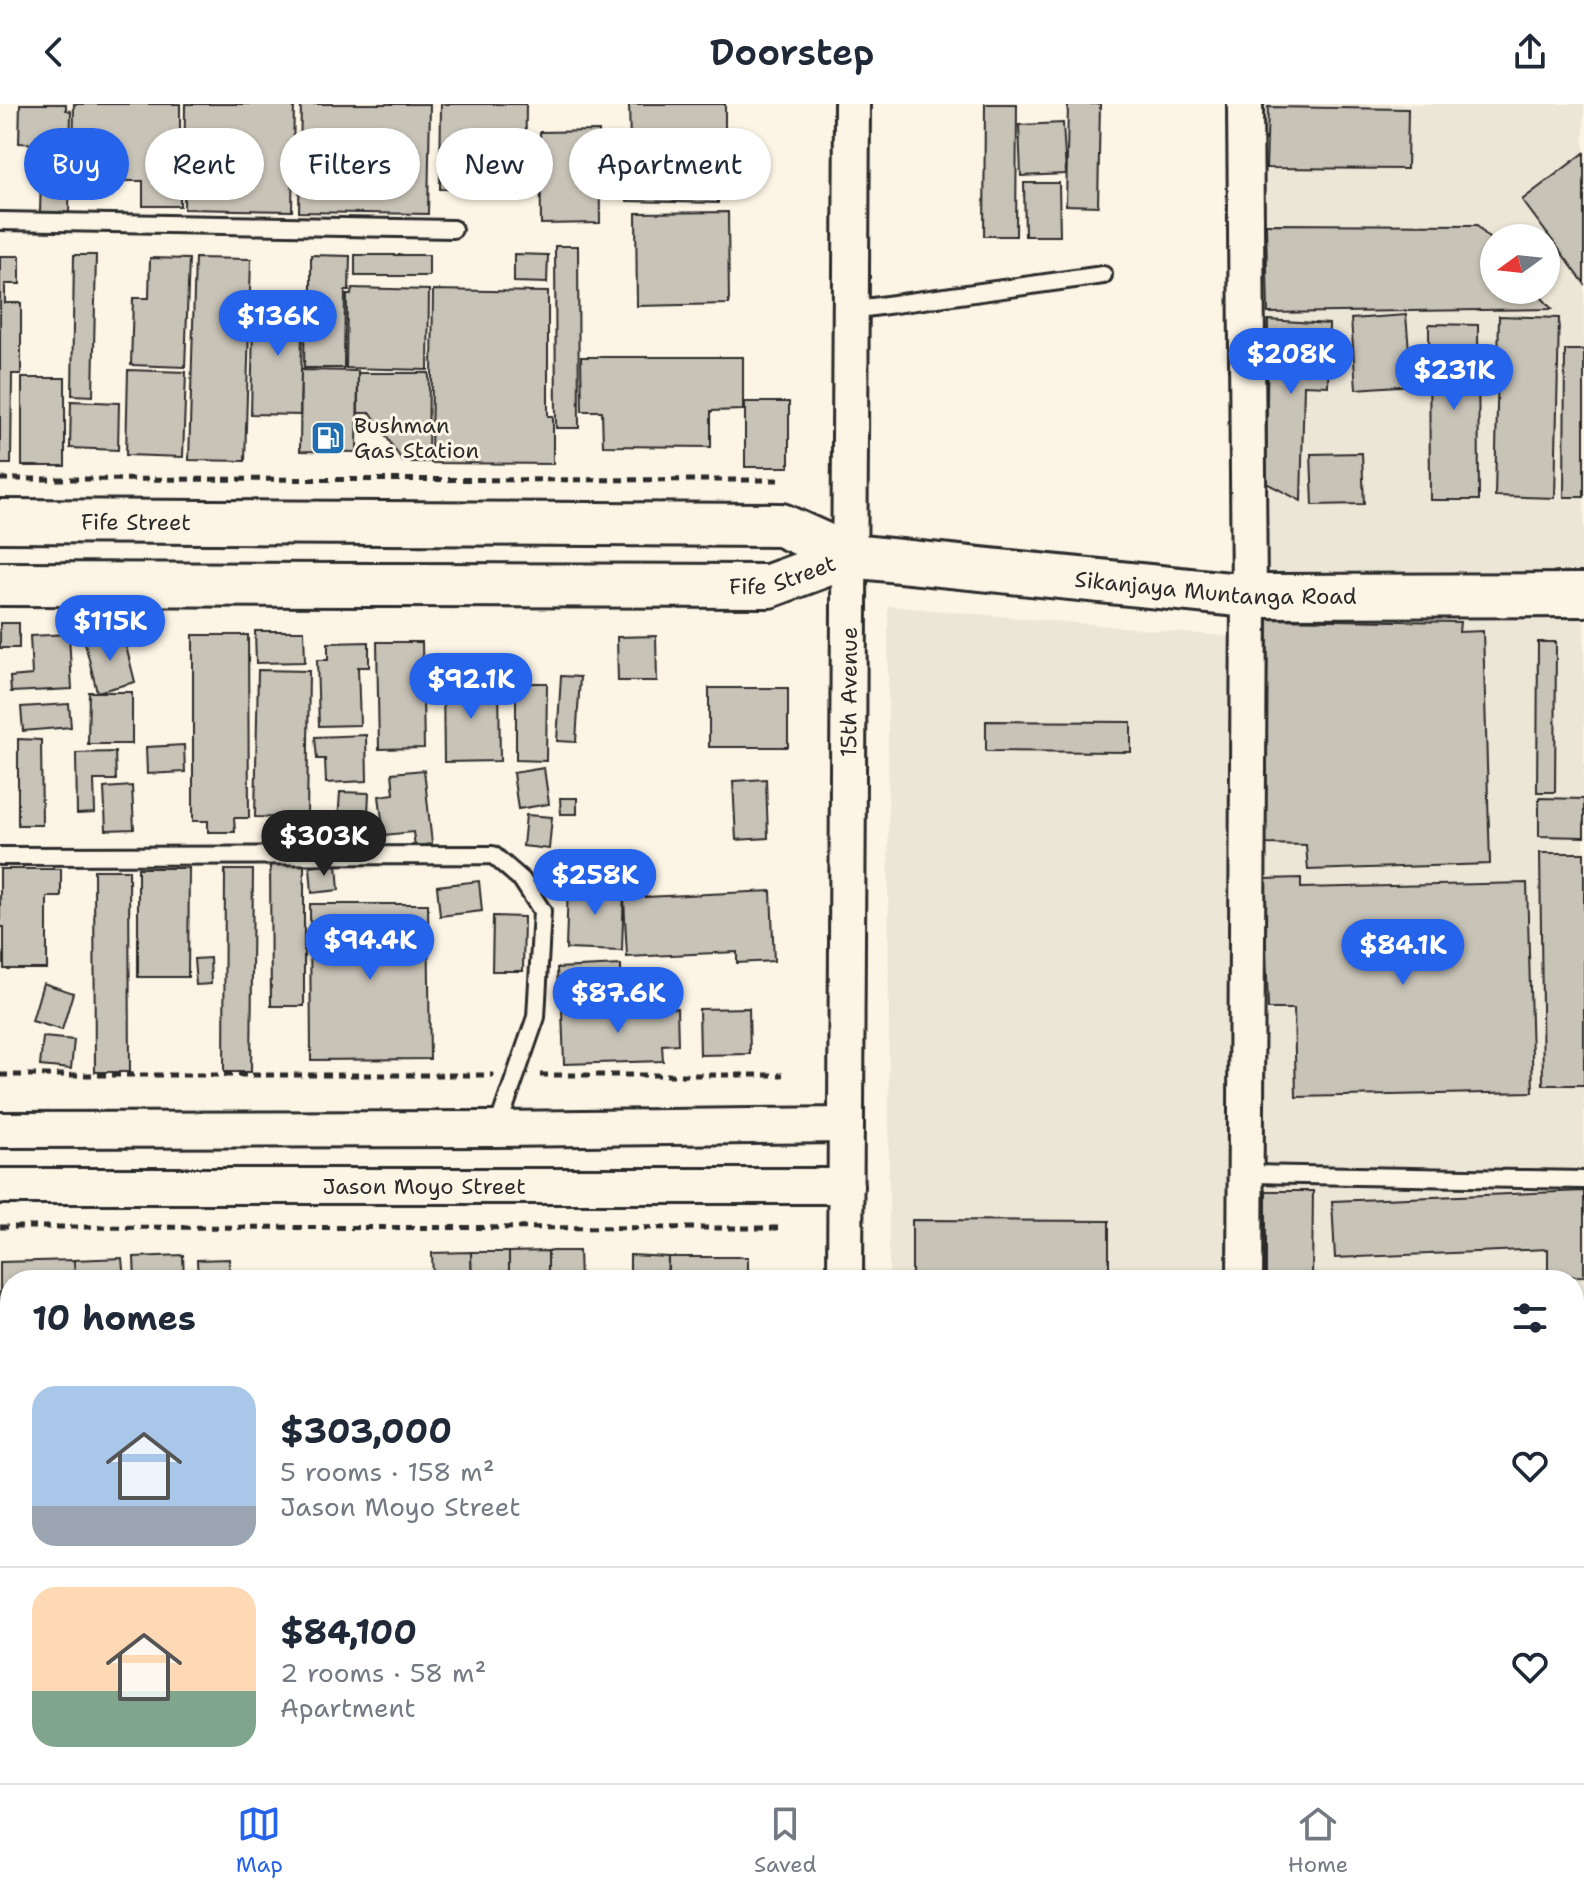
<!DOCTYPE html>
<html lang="en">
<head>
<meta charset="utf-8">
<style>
	:root { --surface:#fff; --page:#f6f6f7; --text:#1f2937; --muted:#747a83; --line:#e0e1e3; --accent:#2563eb }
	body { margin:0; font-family:"Shantell Sans",sans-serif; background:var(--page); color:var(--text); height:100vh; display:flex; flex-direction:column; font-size:30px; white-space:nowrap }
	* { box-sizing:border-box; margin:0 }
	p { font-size:26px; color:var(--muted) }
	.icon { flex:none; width:44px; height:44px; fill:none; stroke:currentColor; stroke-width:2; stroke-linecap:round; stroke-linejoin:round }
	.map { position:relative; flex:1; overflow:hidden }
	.side { position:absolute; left:0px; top:1166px; width:1584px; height:514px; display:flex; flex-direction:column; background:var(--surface); border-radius:32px 32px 0 0; box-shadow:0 2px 6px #0004 }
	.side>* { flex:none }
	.guide { position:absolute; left:24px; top:24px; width:800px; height:72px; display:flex; gap:16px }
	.needle { width:52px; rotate:255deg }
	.tools { position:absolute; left:1480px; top:120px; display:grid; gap:16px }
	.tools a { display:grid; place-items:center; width:80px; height:80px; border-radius:50%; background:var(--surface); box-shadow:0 2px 6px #0004; font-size:40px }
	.price { position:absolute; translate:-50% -68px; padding:0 18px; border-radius:28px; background:var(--accent); color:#fff; font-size:26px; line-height:52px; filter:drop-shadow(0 2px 4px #0008) }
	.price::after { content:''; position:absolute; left:50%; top:48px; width:24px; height:18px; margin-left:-12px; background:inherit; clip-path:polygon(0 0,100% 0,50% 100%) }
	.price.current { background:#222; color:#fff }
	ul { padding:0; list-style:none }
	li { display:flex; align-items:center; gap:24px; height:200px; padding:0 32px }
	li+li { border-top:2px solid var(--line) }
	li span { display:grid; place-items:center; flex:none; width:224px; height:160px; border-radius:24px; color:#555 }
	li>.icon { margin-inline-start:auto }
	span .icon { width:96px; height:96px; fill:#fffc; stroke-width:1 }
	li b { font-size:34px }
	h2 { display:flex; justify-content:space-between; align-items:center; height:96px; padding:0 32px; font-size:34px }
	.chip { padding:0 28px; border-radius:36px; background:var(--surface); box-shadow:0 2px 6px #0004; font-size:28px; line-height:72px }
	.chip.current { background:var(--accent); color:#fff }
	header { display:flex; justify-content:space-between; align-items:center; height:104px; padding:0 32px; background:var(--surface); font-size:36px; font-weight:600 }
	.dock { display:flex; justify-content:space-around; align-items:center; height:112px; border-top:2px solid var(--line); background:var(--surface); font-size:22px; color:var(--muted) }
	.dock a { display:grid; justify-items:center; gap:4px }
	.dock .current { color:var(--accent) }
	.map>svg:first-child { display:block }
	.built { fill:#ece6d7; fill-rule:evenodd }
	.building { fill:#c8c3b7; stroke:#2b2b2b; stroke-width:2 }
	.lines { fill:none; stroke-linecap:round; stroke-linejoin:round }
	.service-casing { stroke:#2b2b2b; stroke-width:22 }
	.minor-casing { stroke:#2b2b2b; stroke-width:40 }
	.tertiary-casing { stroke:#2b2b2b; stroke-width:48 }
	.trunk-casing { stroke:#2b2b2b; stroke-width:50 }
	.path { stroke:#2b2b2b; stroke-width:5; stroke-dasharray:8 6; stroke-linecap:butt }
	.service { stroke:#fcf5e5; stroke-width:16 }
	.minor { stroke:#fcf5e5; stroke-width:34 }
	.tertiary { stroke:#fcf5e5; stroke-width:42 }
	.trunk { stroke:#fcf5e5; stroke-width:44 }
	.labels { text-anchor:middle; stroke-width:6; stroke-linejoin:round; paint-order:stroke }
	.poi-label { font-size:22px; fill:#2b2b2b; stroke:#fcf5e5; text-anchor:start }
	.street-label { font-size:22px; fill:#2b2b2b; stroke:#fcf5e5 }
</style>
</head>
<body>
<header><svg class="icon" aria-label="back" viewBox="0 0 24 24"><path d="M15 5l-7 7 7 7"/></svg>Doorstep<svg class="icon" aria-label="share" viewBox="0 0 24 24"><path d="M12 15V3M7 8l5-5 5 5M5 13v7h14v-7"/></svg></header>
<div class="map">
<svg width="1584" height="1679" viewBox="0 0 1584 1679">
	<rect width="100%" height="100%" fill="#fcf5e5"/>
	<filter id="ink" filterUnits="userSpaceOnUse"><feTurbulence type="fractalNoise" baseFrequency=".0125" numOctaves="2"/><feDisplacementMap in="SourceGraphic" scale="16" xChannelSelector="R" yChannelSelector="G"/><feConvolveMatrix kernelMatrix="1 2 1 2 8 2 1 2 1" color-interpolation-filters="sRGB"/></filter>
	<g filter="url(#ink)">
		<path class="built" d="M1232,0H1584V1679H866L868,1670H1574V1176H889L888,502L1232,533ZM1494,134H1546V186H1494Z"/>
		<g class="building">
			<path d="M20,0H66V6L71,7L69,109L40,108L42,40L19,39Z"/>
			<path d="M74,0H180V102H143V77H73Z"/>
			<path d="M185,0H294L292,107L184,105Z"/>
			<path d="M301,0H430L428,110L299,108Z"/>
			<path d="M441,0H526L525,86L440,85Z"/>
			<path d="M629,0H725V39L630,40Z"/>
			<path d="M985,0H1017L1016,132H984Z"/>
			<path d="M1068,0H1100L1098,102L1066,101Z"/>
			<path d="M1268,3L1408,5L1407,65L1266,64Z"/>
			<path d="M1063,19L1066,70L1021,72L1019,21Z"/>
			<path d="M599,27L600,119L541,120L540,28Z"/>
			<path d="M628,49L719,50L718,99L627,97Z"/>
			<path d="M1584,49V179L1522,96Z"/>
			<path d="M1024,79H1059L1060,132H1025Z"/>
			<path d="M728,108L729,200L637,202L636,109Z"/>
			<path d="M1266,120L1477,121L1494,140V186H1535L1552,205L1268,209Z"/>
			<path d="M555,142H578L579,324H556Z"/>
			<path d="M514,150L548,151L547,179L514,178Z"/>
			<path d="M74,151H96L93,292L72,291Z"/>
			<path d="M311,151L350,152L349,187H345L344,264H304L305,190H311Z"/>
			<rect x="355" y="151" width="74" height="21"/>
			<path d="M0,152H20V180H5V199H21V270H12L11,360H0Z"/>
			<path d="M150,154L189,155L185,263L131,261L133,194H149Z"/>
			<path d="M195,154L251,155L245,357L189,356Z"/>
			<path d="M352,184L429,186L428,266L346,264L347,191H351Z"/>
			<path d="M433,186L548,188V312H553V360L431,359Z"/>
			<path d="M267,191L303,192L300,311L251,310L253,222H266Z"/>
			<path d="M1406,211L1412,281L1356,285L1351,215Z"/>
			<path d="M1499,212L1559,214L1555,394L1495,392Z"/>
			<path d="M1268,216L1329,220L1328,282L1304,281L1301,397L1266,379Z"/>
			<path d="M1429,220L1478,221L1479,396H1430Z"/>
			<path d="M1565,246H1584V393H1564Z"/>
			<path d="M581,253H743V306L711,307V343L603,342L602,307H582Z"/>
			<path d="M128,266L186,268L183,353L126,351Z"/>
			<path d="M301,266L358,267L357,348L300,347Z"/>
			<path d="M358,269H429L428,358H403L371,309H358Z"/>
			<rect x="22" y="274" width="43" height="88"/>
			<path d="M71,297L119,299L118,346L70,344Z"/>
			<rect x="745" y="298" width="44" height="65"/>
			<path d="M1362,349L1364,400L1313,401L1311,350Z"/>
			<path d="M1268,515L1460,518L1459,528L1483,527L1490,760L1308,766L1306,741L1265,740Z"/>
			<rect x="0" y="519" width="19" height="25"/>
			<path d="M255,527H304L305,558L256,559Z"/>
			<path d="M69,530L72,585L11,588L10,573L32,571L30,532Z"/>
			<path d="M123,530L135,578L97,588L85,539Z"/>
			<path d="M193,531H248L249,714H234L235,728H208V717H193Z"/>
			<path d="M656,532L657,577H618L617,533Z"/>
			<path d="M369,538V563H358L360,621L319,622L317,556H328V539Z"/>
			<path d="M377,538H422L424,644L379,645Z"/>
			<path d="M1538,538H1556L1555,688H1537Z"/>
			<path d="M258,566L309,567L307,714L255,713Z"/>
			<path d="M561,572L580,573L576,638L557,637Z"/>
			<path d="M443,577H499L500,657L444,658Z"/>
			<path d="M516,579H547L546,657L516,656Z"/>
			<rect x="709" y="584" width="79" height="59"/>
			<path d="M89,588H132V640H88Z"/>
			<path d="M69,600L71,623L23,627L21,603Z"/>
			<path d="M986,617L1131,618V648L986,647Z"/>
			<path d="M366,631L367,677L326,679L325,655H317L315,633Z"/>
			<path d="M18,635L41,636L42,721H18Z"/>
			<path d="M184,641L185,668L147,670L146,643Z"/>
			<path d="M115,648L116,676H94L95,709L77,710L76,649Z"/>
			<path d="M544,664L549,700L518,705L513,669Z"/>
			<path d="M424,666L432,740L415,742L413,728L384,731L379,692L394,690L392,669Z"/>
			<path d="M766,675L768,734L736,736L733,677Z"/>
			<path d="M132,682L134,725L106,726L104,684Z"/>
			<path d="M340,688L369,689L368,710L356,709V723L368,724L367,742L324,739L326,717L338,718Z"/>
			<path d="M560,694H577V710H561Z"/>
			<path d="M1539,694L1584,695V733L1539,732Z"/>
			<path d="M526,711L552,713L549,745L523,742Z"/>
			<path d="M1540,749H1584V981H1543Z"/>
			<path d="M270,758H304V902H271Z"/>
			<path d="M337,760L339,786L312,789L310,763Z"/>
			<path d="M138,764H189L188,873H138Z"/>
			<path d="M0,765H61V793H47V865H4V823H0Z"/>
			<path d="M94,766H129L130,968H95Z"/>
			<path d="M225,766H253L251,968H224Z"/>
			<path d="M1301,774V784L1527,779L1533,988L1296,993L1294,905H1268L1264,775Z"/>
			<path d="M479,777L482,807L440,812L437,782Z"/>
			<path d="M568,779L624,782L622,847L566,845Z"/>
			<path d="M771,787L774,857L737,859V848L627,853L624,794Z"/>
			<path d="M310,800H428L430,955L311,956Z"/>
			<path d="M493,812L524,813L523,867H492Z"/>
			<path d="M210,854L211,880L196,881L194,855Z"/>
			<path d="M621,861V884L558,887L557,864Z"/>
			<path d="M43,879L73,889L62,926L32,917Z"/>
			<path d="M677,904L678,940L662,941L663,957L564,960L562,907Z"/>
			<path d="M749,904L750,950L700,951L699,905Z"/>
			<path d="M43,933L74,936L71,965L40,962Z"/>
			<path d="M1266,1087H1313L1312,1176H1266Z"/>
			<path d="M1584,1087V1172L1548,1173V1145L1335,1154L1332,1097Z"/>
			<path d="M912,1116L1109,1117V1176H912Z"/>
			<path d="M548,1147H579L580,1176H548Z"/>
			<path d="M548,1147V1176H509V1148Z"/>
			<path d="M471,1148L472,1176H433L432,1149Z"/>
			<path d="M471,1148H509V1176H472Z"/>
			<path d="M183,1151L184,1176H135L134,1153Z"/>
			<path d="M630,1151L668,1153L667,1176H630Z"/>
			<rect x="668" y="1153" width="80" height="23"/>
			<path d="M122,1154L124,1176H75L74,1156Z"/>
			<path d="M229,1155L230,1176H198L197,1156Z"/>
			<path d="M74,1156L75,1176H10V1199L0,1200V1158Z"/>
			<rect x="1574" y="1229" width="10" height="126"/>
			<rect x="0" y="1286" width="10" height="54"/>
			<path d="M1574,1361H1584V1422L1574,1423Z"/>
			<rect x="0" y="1385" width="10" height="192"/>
			<rect x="1574" y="1467" width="10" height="75"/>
		</g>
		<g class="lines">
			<g class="service-casing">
				<g id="service">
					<path d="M0,117L453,125"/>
					<path d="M851,206L1103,171"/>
					<path d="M0,752L493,751L522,776L542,807L536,913L497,1025"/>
					<path d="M1247,1070L1584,1076"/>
					<path d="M0,1362L10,1361"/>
				</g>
			</g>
			<g class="minor-casing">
				<g id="minor">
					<path d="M0,1026L497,1025L846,1021"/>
					<path id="s1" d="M0,1082H846"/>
					<path id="s2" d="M845,1176L852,0"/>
					<path d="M1245,1176L1249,492L1245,0"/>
					<path d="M839,1679L841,1670"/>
				</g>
			</g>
			<g class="tertiary-casing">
				<g id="tertiary">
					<path id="s3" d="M0,417L781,421L850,452L1249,492L1584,491"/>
					<path id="s4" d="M0,480L769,482L850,452"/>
				</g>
			</g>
			<g class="trunk-casing">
				<g id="trunk">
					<path d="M0,1646H10"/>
					<path d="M1574,1662H1584"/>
					<path d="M778,1679L792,1670"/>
				</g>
			</g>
			<g class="path">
				<path d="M0,375L780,376"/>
				<path d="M0,971H494"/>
				<path d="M540,971H783"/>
				<path d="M0,1123L781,1124"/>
				<path d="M0,1601H10"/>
			</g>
			<use href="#service" class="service"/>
			<use href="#minor" class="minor"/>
			<use href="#tertiary" class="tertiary"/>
			<use href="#trunk" class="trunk"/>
		</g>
	</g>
	<defs>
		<g id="fuel-square" transform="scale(1.8)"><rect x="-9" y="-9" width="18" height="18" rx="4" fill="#1f6fb2" stroke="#fcf5e5"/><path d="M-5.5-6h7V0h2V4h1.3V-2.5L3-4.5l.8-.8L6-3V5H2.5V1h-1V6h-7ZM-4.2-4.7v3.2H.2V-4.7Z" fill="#fff"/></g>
	</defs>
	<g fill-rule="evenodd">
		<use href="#fuel-square" x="328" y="334"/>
	</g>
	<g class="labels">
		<g class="poi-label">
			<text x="354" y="329">Bushman<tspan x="354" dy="25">Gas Station</tspan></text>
		</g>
		<g class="street-label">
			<text dy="8" stroke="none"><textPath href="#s3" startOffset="136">Fife Street</textPath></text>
			<text dy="8" stroke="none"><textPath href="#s4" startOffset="784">Fife Street</textPath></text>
			<text dy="8" stroke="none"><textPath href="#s3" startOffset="1224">Sikanjaya Muntanga Road</textPath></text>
			<text dy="8" stroke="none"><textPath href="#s2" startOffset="588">15th Avenue</textPath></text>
			<text dy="8" stroke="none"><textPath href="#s1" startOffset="424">Jason Moyo Street</textPath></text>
		</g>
	</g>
</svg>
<div class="tools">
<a><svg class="needle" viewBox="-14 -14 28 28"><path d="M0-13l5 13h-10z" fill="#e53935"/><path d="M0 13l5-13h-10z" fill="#747a83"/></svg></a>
</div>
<b class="price" style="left:278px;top:254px">$136K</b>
<b class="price" style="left:1291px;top:292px">$208K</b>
<b class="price" style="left:1454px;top:308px">$231K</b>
<b class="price" style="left:110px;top:559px">$115K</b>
<b class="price" style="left:471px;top:617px">$92.1K</b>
<b class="price current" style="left:324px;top:774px">$303K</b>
<b class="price" style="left:595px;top:813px">$258K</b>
<b class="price" style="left:370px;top:878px">$94.4K</b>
<b class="price" style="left:1403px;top:883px">$84.1K</b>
<b class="price" style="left:618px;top:931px">$87.6K</b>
<div class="guide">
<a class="chip current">Buy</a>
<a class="chip">Rent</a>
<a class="chip">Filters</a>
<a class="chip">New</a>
<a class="chip">Apartment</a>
</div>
<section class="side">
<h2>10 homes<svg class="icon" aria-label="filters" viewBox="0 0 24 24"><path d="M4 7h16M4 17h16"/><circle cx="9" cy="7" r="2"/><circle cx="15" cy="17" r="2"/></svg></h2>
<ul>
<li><span style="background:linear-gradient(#a9c7e8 75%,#9aa5b1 0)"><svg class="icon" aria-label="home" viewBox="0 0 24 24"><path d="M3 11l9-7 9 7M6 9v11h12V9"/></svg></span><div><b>$303,000</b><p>5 rooms · 158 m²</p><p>Jason Moyo Street</p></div><svg class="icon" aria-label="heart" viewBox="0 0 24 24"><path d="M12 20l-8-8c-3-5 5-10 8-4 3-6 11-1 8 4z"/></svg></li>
<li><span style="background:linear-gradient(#ffd9b3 65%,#7fa58c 0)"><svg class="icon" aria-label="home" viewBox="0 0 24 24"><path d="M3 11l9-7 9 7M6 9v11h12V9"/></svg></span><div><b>$84,100</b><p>2 rooms · 58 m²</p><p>Apartment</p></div><svg class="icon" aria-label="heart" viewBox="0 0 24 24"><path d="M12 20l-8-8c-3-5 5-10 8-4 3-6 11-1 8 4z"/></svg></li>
</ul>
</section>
</div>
<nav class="dock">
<a class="current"><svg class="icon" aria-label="map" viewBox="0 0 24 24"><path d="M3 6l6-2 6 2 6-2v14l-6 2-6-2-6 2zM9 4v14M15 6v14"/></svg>Map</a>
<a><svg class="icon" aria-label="saved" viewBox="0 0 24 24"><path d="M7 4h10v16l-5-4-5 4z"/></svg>Saved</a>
<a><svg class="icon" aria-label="home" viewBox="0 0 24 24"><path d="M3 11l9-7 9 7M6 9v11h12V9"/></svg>Home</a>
</nav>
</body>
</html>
